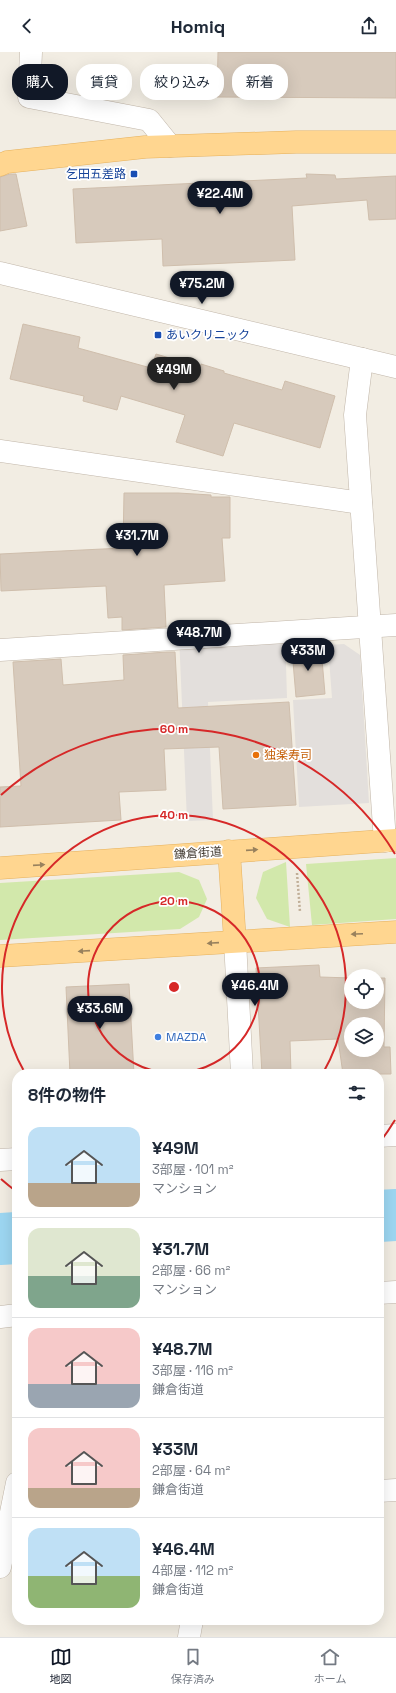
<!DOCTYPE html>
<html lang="ja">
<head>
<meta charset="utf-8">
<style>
	:root { --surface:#fff; --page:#f2f2f3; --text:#1f2937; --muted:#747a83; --line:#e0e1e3; --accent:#111827 }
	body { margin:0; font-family:"Space Grotesk","Noto Sans JP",sans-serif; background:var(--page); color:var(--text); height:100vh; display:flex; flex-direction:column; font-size:15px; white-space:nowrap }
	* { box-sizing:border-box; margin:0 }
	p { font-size:13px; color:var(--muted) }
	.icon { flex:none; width:22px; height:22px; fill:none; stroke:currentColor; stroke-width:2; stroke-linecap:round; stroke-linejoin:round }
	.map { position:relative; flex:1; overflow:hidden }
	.details { position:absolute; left:12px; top:1017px; width:372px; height:556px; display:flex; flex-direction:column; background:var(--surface); border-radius:16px; box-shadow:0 4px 16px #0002 }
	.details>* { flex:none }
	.banner { position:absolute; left:12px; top:12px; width:372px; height:36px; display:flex; gap:8px }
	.fabs { position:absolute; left:344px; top:917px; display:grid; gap:8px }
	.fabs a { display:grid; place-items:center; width:40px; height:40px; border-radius:50%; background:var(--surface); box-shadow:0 4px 16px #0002; font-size:20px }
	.price { position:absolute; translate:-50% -34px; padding:0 9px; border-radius:14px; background:var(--accent); color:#fff; font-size:13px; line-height:26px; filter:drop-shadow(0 1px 2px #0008) }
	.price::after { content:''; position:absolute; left:50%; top:24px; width:12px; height:9px; margin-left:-6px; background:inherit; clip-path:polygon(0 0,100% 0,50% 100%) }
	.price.selected { background:#222; color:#fff }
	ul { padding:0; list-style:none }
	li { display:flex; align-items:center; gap:12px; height:100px; padding:0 16px }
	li+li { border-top:1px solid var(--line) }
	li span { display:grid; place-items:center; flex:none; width:112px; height:80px; border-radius:12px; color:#555 }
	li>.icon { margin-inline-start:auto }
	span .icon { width:48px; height:48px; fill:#fffc; stroke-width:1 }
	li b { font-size:17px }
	h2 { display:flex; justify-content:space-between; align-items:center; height:48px; padding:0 16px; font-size:17px }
	.tag { padding:0 14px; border-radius:16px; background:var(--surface); box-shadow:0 4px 16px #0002; font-size:14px; line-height:36px }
	.tag.selected { background:var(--accent); color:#fff }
	header { display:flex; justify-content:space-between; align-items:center; height:52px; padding:0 16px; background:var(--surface); font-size:18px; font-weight:800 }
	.dock { display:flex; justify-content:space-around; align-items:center; height:56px; border-top:1px solid var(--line); background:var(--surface); font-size:11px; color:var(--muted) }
	.dock a { display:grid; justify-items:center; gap:2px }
	.dock .selected { color:var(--accent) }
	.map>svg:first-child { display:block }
	.green { fill:#d2e8ab }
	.parking { fill:#e3dfdc }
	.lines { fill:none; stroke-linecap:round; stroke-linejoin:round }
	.river { stroke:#9dd7f2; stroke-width:52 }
	.building { fill:#d7cabc; stroke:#cfbeac; fill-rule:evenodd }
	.minor-casing { stroke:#c1b6a9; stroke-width:23 }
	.tertiary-casing { stroke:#c1b6a9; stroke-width:23 }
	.primary-casing { stroke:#e6b15d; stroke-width:23 }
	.path { stroke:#c0ae97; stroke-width:2.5; stroke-dasharray:2 2; stroke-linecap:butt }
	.minor { stroke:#fff; stroke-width:22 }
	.tertiary { stroke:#fff; stroke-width:22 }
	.primary { stroke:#ffd690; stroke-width:22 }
	.oneway { fill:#98815d }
	.ring { fill:none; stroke:#d62828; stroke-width:2 }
	.transit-dot { fill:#1a4fb4; stroke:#fff; stroke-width:1.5 }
	.food-dot { fill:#e8710a; stroke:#fff; stroke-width:1.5 }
	.shop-dot { fill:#3f7fe0; stroke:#fff; stroke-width:1.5 }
	.labels { text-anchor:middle; stroke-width:3.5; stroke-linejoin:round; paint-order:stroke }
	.transit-label { font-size:12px; fill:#164399; stroke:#fff; text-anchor:end }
	.food-label { font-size:12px; fill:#c56008; stroke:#fff; text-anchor:start }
	.street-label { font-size:12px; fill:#443c33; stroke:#fff }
	.shop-label { font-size:12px; fill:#366cbe; stroke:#fff; text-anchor:start }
	.centre { fill:#d62828; stroke:#fff; stroke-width:2 }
	.ring-label { font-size:12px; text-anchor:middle; font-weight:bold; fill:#d62828; stroke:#fff; stroke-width:3.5; stroke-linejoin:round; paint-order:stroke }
</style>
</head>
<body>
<header><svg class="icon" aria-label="back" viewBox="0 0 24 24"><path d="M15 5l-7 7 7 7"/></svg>Homiq<svg class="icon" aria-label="share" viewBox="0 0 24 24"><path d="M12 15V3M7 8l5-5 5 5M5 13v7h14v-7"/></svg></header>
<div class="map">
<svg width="396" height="1585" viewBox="0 0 396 1585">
	<rect width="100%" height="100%" fill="#f2ede3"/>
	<g class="green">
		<path d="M396,806V867L312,873L306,812Z"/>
		<path d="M286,810L290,875L267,867L256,846L263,820Z"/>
		<path d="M179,820L199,828L207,847L199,865L180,877L0,888V831Z"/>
	</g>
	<g class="parking">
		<path d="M285,579L287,646L208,650L213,768L187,769L179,583Z"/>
		<path d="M344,592L360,603L369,751L299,755L293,648L332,646L328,593Z"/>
	</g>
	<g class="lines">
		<g class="river">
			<path d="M379,1164L396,1163"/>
			<path d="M0,1187L17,1186"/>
		</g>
	</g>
	<g class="building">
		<path d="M218,0H396V46L217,45Z"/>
		<path d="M10,122H16L27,174L0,179V125Z"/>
		<path d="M306,122L335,123L336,127L396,124V167L369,168L367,148L292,154L295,208L163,214L162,187L76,191L73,137L307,126Z"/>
		<path d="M23,272L80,285L78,296L151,316L156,302L200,315L201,312L224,319V321L282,338L285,329L335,344L320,396L234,371L223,404L176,390L185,363L121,344L117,358L83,349L84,344L10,327Z"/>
		<path d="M124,441H178L211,443V445H230V486H222L225,529L164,533L166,575L122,578V565L108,566L106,534L1,539L0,502L123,496Z"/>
		<path d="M321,596L325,642L296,645L292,598Z"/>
		<path d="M167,600H175L178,656L289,650L296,753L223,757L219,695L164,697L166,738L119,740L121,768L0,775V735L21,734L13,610L61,607L63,633L124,628L123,603Z"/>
		<path d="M319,913L320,925L351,926V950H377V926H385L384,995H390L391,1022H343L338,987L290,989L291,1022H262L256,916ZM351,972H377V998H351Z"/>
		<path d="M129,932L134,1022H70L66,935Z"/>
	</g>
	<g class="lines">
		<g class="minor-casing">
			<g id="minor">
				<path d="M31,0L29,45L149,68L170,94"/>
				<path d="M362,307L355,363L385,789"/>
				<path d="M0,399L361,451"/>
				<path d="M0,598L396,573"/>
				<path d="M235,889L242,1022"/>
				<path d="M379,1084L396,1083"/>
				<path d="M0,1108L17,1107"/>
				<path d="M379,1241L396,1240"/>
				<path d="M0,1265L17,1263"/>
				<path d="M379,1439L396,1438"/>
				<path d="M0,1515L17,1431"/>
				<path d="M189,1585L192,1568"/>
			</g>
		</g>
		<g class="tertiary-casing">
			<path id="tertiary" d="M0,221L396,315"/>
		</g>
		<g class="primary-casing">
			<g id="primary">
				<path d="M0,113L7,110L145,95L296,90H396"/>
				<path d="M229,799L235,889"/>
				<path d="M0,816L396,788"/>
				<path d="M0,904L396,880"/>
			</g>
		</g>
		<path class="path" d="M297,821L300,860"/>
		<use href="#minor" class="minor"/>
		<use href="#tertiary" class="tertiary"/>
		<use href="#primary" class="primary"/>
	</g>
	<defs><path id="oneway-solid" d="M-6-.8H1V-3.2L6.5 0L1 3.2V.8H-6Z"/></defs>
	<g class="oneway">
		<use href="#oneway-solid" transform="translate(252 798) rotate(-4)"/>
		<use href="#oneway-solid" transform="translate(39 813) rotate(-4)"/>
		<use href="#oneway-solid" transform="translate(357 882) rotate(177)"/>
		<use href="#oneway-solid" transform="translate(213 891) rotate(176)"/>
		<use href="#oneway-solid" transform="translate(84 899) rotate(176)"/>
	</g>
	<g class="ring">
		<circle cx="174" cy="935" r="86"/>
		<path d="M25 1021A172 172 0 1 1 323 1021"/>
		<path d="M395 1068A258 258 0 0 1 380 1090M17 1140A258 258 0 0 1 1 1127M1 743A258 258 0 0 1 395 802"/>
	</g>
	<g class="transit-dot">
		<rect x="130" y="118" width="8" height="8" rx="2"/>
		<rect x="154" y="279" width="8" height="8" rx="2"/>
	</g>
	<circle class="food-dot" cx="256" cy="703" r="4"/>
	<circle class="shop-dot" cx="158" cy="985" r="4"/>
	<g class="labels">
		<g class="transit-label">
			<text x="126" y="126">乞田五差路</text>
			<text x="166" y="287" text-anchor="start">あいクリニック</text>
		</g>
		<g class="food-label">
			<text x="264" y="707">独楽寿司</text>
		</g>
		<g class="street-label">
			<text transform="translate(198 801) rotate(-4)" y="4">鎌倉街道</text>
		</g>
		<g class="shop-label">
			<text x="166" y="989">MAZDA</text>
		</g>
	</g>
	<circle cx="174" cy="935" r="6" class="centre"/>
	<g class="ring-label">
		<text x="174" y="681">60 m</text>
		<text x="174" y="767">40 m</text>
		<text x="174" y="853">20 m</text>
	</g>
</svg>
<div class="fabs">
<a><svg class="icon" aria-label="locate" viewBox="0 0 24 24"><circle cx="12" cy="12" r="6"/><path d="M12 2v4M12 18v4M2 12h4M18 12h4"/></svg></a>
<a><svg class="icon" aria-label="layers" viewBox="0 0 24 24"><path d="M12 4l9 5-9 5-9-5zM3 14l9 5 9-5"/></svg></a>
</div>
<b class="price" style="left:220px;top:163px">¥22.4M</b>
<b class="price" style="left:202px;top:253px">¥75.2M</b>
<b class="price selected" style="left:174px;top:339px">¥49M</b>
<b class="price" style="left:137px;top:505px">¥31.7M</b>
<b class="price" style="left:199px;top:602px">¥48.7M</b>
<b class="price" style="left:308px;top:620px">¥33M</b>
<b class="price" style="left:255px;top:955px">¥46.4M</b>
<b class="price" style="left:100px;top:978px">¥33.6M</b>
<div class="banner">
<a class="tag selected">購入</a>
<a class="tag">賃貸</a>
<a class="tag">絞り込み</a>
<a class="tag">新着</a>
</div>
<section class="details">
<h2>8件の物件<svg class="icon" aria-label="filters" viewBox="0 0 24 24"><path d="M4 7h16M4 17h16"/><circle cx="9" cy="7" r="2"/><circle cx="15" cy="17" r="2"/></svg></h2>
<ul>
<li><span style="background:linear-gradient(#bfe0f5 70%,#b9a48a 0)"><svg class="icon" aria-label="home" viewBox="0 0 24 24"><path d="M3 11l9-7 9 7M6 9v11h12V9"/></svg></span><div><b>¥49M</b><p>3部屋 · 101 m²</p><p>マンション</p></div></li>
<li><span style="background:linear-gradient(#dfe7d0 60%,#7fa58c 0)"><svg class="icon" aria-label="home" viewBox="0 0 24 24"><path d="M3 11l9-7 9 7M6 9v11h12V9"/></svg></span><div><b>¥31.7M</b><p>2部屋 · 66 m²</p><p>マンション</p></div></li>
<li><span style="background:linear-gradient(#f6c9c9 70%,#9aa5b1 0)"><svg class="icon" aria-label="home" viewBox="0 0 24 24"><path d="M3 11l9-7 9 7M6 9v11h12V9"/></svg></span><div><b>¥48.7M</b><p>3部屋 · 116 m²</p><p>鎌倉街道</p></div></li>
<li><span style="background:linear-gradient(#f6c9c9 75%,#b9a48a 0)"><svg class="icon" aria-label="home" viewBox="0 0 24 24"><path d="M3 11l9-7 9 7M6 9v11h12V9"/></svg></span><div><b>¥33M</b><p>2部屋 · 64 m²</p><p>鎌倉街道</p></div></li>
<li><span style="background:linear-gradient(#bfe0f5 60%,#8fb573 0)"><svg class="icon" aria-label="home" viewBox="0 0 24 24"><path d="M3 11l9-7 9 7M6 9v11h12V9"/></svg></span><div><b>¥46.4M</b><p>4部屋 · 112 m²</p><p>鎌倉街道</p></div></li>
</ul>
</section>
</div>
<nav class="dock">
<a class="selected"><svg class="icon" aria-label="map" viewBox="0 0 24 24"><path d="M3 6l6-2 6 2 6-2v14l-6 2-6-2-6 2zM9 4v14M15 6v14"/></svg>地図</a>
<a><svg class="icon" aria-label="saved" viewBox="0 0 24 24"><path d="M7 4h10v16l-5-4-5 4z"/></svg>保存済み</a>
<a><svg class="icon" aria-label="home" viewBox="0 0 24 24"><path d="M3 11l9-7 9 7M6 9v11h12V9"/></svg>ホーム</a>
</nav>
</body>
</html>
